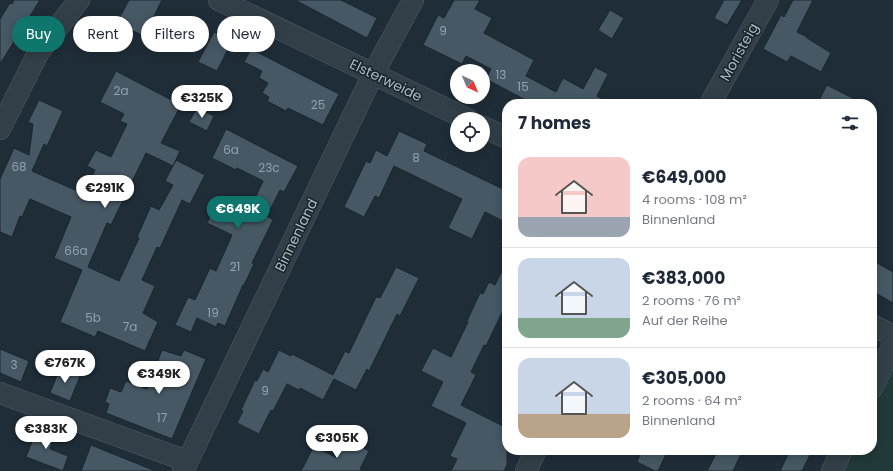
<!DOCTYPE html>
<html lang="en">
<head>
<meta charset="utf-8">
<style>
	:root { --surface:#fff; --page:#f2f2f3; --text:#1f2937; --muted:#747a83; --line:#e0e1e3; --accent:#0f766e }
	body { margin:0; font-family:Poppins,sans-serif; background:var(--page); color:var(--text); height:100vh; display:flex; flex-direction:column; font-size:15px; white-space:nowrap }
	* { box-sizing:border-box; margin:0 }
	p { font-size:13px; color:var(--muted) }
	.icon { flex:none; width:22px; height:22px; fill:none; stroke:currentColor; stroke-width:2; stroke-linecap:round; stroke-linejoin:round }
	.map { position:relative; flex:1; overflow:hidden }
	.details { position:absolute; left:502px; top:99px; width:375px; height:356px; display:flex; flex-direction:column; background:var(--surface); border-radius:16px; box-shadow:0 2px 10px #0003 }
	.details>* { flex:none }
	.top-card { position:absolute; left:12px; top:16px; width:380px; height:36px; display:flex; gap:8px }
	.needle { width:26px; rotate:136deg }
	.controls { position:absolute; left:450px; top:64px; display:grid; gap:8px }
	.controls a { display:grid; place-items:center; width:40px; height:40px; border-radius:50%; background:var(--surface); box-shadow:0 2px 10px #0003; font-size:20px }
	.price { position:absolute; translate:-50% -34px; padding:0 9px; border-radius:14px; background:#fff; color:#222; font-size:13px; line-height:26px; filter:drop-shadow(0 1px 2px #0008) }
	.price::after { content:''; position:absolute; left:50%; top:24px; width:12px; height:9px; margin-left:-6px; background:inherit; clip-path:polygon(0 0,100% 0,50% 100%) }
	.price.current { background:var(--accent); color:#fff }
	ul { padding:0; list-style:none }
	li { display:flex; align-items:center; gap:12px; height:100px; padding:0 16px }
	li+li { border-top:1px solid var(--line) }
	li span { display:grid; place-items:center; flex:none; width:112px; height:80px; border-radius:12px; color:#555 }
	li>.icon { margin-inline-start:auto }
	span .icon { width:48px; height:48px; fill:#fffc; stroke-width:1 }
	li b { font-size:17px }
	h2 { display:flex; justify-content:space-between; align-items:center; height:48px; padding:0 16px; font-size:17px }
	.tag { padding:0 14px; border-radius:18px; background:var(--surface); box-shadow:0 2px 10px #0003; font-size:14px; line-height:36px }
	.tag.current { background:var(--accent); color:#fff }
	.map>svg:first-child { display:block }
	.green { fill:#213938 }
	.building { fill:#465864; stroke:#1a262f }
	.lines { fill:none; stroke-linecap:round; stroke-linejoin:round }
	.minor-casing { stroke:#505d66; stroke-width:22 }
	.minor { stroke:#323f48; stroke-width:21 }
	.labels { text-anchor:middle; stroke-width:3; stroke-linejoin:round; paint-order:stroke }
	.number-label { font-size:12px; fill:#92a2ad }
	.street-label { font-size:14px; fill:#acbac5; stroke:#18242c }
</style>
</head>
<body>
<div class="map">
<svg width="893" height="471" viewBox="0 0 893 471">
	<rect width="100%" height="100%" fill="#1f2d38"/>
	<path class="green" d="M889,369L893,371V471H839L849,450H872V403Z"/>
	<g class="building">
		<path d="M14,0H40L0,64V19L10,3L12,4Z"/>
		<path d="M129,0H162L144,36L129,29L125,37L113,30Z"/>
		<path d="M295,0H341L377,18L367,38Z"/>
		<path d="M454,0H480L475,9L492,18L484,33L534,60L526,76L556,92L563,78L583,89L595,67L608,74L597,96L612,104H533L486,79L491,69L466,56L462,64L423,45L438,15L444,18Z"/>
		<path d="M724,0H742L727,25L714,18Z"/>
		<path d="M793,0H813L797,32L807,37V38L831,53L821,72L791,56L787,62L763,49L781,15L784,17Z"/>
		<path d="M610,10L624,18L612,39L598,30Z"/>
		<path d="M214,32L232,41L217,71L198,62Z"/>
		<path d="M251,49L339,94L323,125L288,108L286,111L267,101L269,97L262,93L268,83L259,78L262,71L244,62Z"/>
		<path d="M116,71L181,105L161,143L180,151L173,166L146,153L111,225L107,223L88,267L119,281L139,238L137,237L151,206L159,210L173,185L165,181L176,160L205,175L190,204L182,200L160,248L157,247L142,280L155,286L143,313L158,322L145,351L98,331L95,337L60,322L82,270L54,258L71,217L30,199L22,217L20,216L12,237L0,232V179L14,148L29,155L33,124L28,122L39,100L63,111L47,146L44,144L32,171L84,194L95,170L87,166L96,150L111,157L127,124L120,121L124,114L100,102Z"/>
		<path d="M827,85L864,104H817Z"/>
		<path d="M197,108L214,116L207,131L189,122Z"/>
		<path d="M226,129L298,166L284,192L280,190L267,216L273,220L252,263L254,264L244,285H243L225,326L218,323L216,327L197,318L191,332L175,325L188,297L195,300L210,268L216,271L232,235L207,223L215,207L234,216L240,204L250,209L263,181L237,168L236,170L212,158Z"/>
		<path d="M399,131L427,144L424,151L507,191V223L485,212L472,239L448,228L462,199L394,166L379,198L375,196L364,217L344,207L366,161L370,163L376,150L387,156Z"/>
		<path d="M872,260L893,272V303L872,291Z"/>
		<path d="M507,261V302L486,346L484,345L471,372L476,375L461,405L507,428V465L504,471H451L457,459L450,456L466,423L431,406L443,382L421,371L433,348L451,357L468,322L467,321L480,293L483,294L489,282L495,285Z"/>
		<path d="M396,267L419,278L400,316L397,314L369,371L367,369L356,390L334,379L323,400L300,388L299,390L287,384L273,411L271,410L259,434L237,423L243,411L241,410L255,380L257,381L263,369L268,372L279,350L291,356L292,354L333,375L345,351L349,353L376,297L380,298Z"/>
		<path d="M0,349L29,361L21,382L0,373Z"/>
		<path d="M162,350L181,356L184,350L206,359L172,439L106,413L109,404L105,402L110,388L121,392L126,381L147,389Z"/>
		<path d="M60,368L80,376L70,401L50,393Z"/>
		<path d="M38,426L56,433L50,449L68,456L63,471L26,457Z"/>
		<path d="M346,439L369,451L360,469L364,471H301L314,446L337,458Z"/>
		<path d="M91,445L153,470V471H81Z"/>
		<path d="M642,450H668L658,471H655L637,462Z"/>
		<path d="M718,450H743L733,471H707Z"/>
		<path d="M790,450H798L810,455L802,471H780Z"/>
	</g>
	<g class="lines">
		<g class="minor-casing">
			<g id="minor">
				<path d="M219,0L467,119"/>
				<path d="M710,104L768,0"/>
				<path d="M483,127L507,138"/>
				<path d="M0,129L38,53L79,0"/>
				<path d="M872,325L893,336"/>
				<path d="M872,388L893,345"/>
				<path d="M0,393L187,461"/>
				<path d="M183,471L373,74L413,0"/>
				<path d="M526,471L536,450"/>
				<path d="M832,471L842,450"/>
			</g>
		</g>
		<use href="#minor" class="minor"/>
	</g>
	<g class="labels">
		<g class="number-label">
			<text x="443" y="35">9</text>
			<text x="501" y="79">13</text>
			<text x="523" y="91">15</text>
			<text x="121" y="95">2a</text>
			<text x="318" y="109">25</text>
			<text x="231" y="154">6a</text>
			<text x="416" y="162">8</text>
			<text x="19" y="171">68</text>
			<text x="269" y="172">23c</text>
			<text x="76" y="255">66a</text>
			<text x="235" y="271">21</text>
			<text x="213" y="317">19</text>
			<text x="93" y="322">5b</text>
			<text x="130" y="331">7a</text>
			<text x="14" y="369">3</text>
			<text x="265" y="395">9</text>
			<text x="162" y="422">17</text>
		</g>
		<g class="street-label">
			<text transform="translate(739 52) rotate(-61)" y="5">Moristeig</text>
			<text transform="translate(386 80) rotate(26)" y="5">Elsterweide</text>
			<text transform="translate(296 235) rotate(-64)" y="5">Binnenland</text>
		</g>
	</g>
</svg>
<div class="controls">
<a><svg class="needle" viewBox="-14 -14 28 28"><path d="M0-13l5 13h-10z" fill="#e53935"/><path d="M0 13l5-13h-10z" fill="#747a83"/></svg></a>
<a><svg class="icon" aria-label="locate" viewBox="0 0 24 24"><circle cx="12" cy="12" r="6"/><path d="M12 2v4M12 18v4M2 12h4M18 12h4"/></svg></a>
</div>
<b class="price" style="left:202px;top:119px">€325K</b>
<b class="price" style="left:105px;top:209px">€291K</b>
<b class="price current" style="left:238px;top:230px">€649K</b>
<b class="price" style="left:65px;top:384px">€767K</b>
<b class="price" style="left:159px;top:395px">€349K</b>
<b class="price" style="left:46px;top:450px">€383K</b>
<b class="price" style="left:337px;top:459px">€305K</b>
<div class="top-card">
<a class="tag current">Buy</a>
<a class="tag">Rent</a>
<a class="tag">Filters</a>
<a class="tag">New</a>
</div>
<section class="details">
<h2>7 homes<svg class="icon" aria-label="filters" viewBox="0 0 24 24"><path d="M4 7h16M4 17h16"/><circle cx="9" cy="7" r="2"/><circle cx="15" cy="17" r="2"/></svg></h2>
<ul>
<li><span style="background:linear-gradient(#f6c9c9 75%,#9aa5b1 0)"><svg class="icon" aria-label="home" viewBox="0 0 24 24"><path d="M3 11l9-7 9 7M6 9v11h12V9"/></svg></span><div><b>€649,000</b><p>4 rooms · 108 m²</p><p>Binnenland</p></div></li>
<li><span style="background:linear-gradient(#c9d6e8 75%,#7fa58c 0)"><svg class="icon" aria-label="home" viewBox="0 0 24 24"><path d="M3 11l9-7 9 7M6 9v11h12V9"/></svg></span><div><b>€383,000</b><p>2 rooms · 76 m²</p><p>Auf der Reihe</p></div></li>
<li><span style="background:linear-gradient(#c9d6e8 70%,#b9a48a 0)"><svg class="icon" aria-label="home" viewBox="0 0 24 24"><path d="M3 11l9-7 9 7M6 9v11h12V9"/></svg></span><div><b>€305,000</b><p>2 rooms · 64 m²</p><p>Binnenland</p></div></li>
</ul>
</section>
</div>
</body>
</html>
